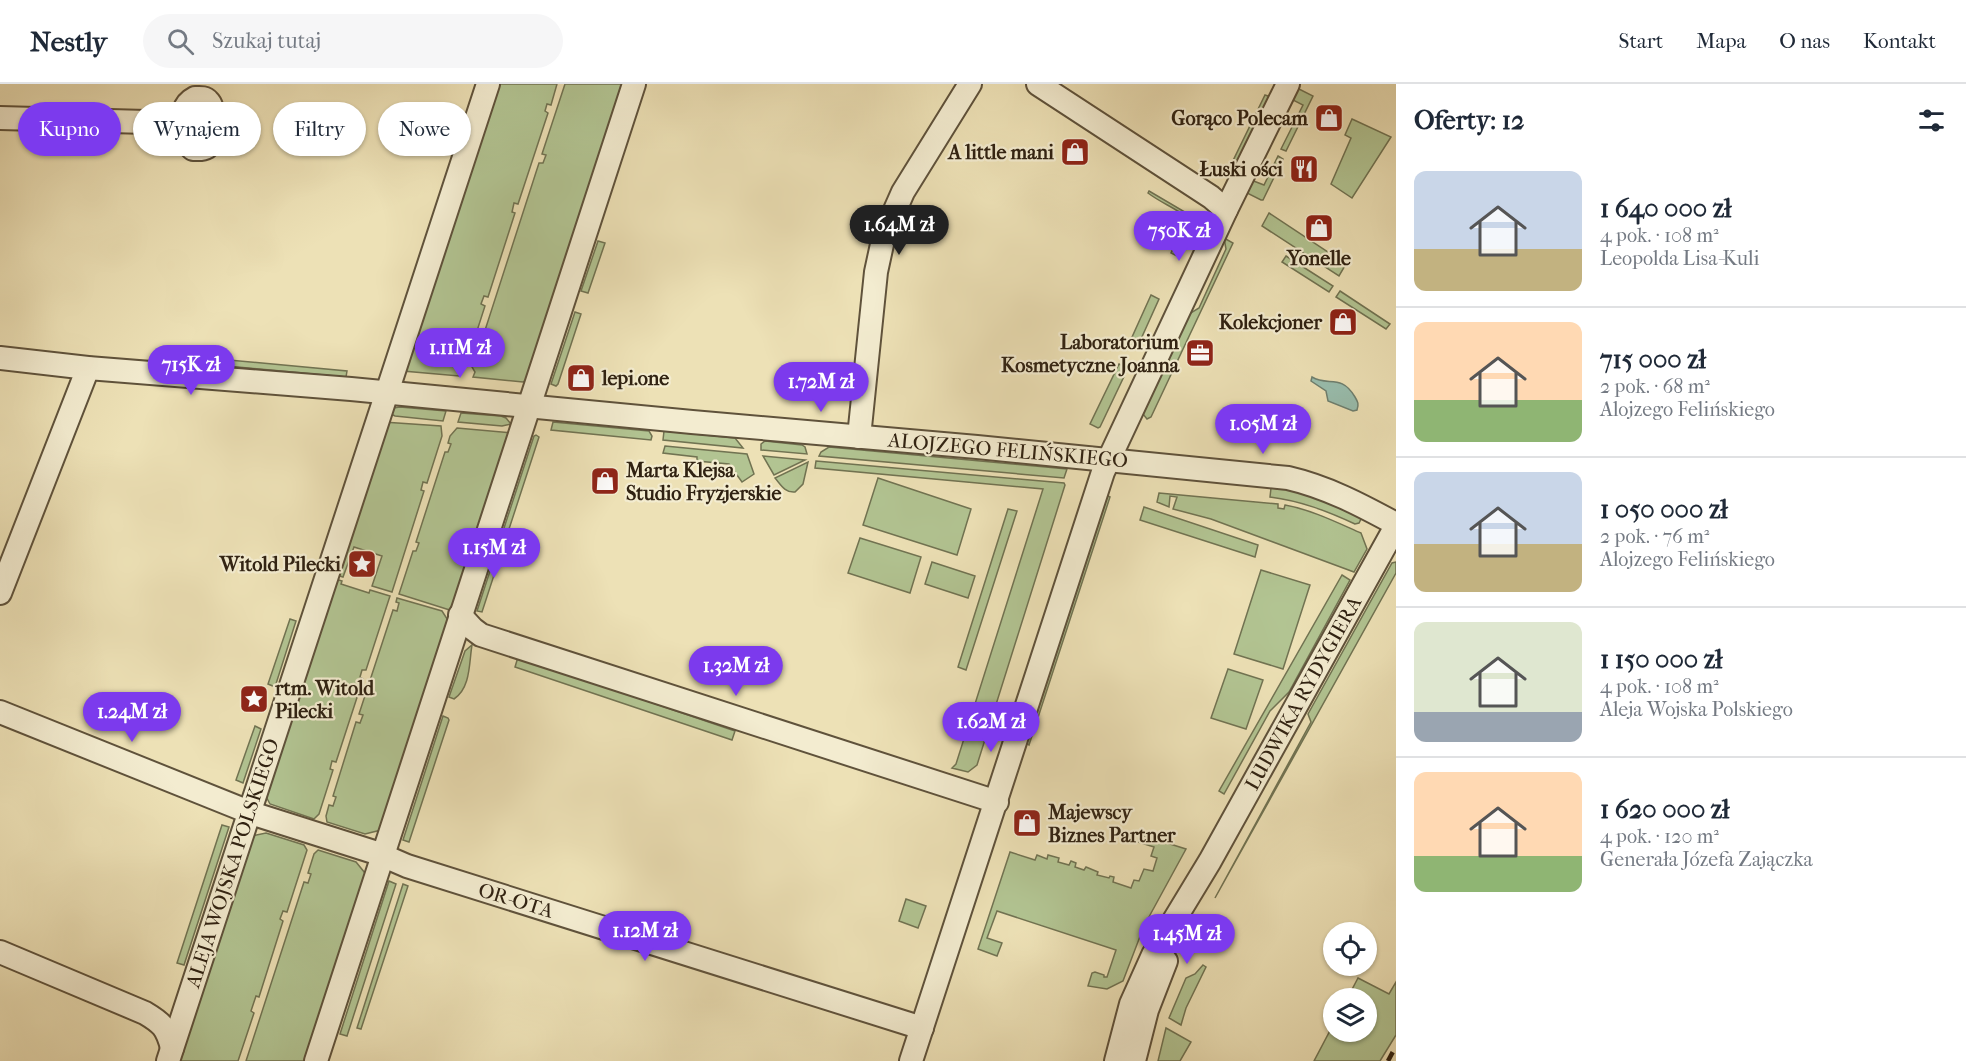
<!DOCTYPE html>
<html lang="pl">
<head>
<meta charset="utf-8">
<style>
	:root { --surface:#fff; --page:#f6f6f7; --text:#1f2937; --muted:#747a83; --line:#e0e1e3; --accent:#7c3aed }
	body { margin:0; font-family:"IM FELL French Canon",serif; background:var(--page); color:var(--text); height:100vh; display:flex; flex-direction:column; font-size:22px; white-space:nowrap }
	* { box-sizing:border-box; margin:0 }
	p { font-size:20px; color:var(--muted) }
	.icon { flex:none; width:33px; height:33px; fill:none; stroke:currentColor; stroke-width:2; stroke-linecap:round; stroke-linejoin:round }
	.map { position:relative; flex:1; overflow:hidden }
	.drawer { display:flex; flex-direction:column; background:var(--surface); width:570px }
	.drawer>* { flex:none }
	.hud { position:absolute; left:18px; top:18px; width:570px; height:54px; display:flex; gap:12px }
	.fabs { position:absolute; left:1323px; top:838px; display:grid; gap:12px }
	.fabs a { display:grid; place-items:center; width:54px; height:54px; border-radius:50%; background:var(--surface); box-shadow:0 2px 4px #0004; font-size:30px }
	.price { position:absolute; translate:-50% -51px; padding:0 14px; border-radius:21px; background:var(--accent); color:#fff; font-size:20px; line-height:39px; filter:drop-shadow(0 2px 3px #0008) }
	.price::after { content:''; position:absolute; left:50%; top:36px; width:18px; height:14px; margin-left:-9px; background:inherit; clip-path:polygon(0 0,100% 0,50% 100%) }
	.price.selected { background:#222; color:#fff }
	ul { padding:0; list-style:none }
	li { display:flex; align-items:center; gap:18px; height:150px; padding:0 18px }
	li+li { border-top:2px solid var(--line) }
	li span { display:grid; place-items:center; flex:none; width:168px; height:120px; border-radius:12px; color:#555 }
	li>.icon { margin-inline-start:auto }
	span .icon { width:72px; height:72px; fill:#fffc; stroke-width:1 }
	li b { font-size:26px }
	h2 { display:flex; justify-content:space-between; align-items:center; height:72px; padding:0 18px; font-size:26px }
	.tag { padding:0 21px; border-radius:27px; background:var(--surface); box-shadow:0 2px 4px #0004; font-size:21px; line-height:54px }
	.tag.selected { background:var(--accent); color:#fff }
	header { display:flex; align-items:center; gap:36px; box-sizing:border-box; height:84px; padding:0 30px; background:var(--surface); border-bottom:2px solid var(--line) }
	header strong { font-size:28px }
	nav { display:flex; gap:33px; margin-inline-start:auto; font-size:21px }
	.search { width:420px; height:54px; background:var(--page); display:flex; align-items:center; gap:15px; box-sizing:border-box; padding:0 21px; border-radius:33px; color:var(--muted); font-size:22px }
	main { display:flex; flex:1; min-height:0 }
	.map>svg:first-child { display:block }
	.green { fill:#b2c492; stroke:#717352; stroke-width:1.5 }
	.water { fill:#99beae; stroke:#6f8070; stroke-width:1.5 }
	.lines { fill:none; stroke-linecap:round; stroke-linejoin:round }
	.minor-casing { stroke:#5f523b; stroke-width:26 }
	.minor { stroke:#f3ecd0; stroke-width:22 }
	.rail { stroke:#302212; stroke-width:4.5; stroke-dasharray:10 10; stroke-linecap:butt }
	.labels { text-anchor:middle; stroke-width:4.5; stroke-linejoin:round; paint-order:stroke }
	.poi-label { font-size:20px; font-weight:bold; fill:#302212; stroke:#f3ecd0; text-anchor:end }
	.street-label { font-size:20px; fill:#302212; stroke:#f3ecd0 }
</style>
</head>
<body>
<header>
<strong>Nestly</strong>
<div class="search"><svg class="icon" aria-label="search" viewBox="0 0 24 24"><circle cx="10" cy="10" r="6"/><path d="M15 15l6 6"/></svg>Szukaj tutaj</div>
<nav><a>Start</a><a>Mapa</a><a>O nas</a><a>Kontakt</a></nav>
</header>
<main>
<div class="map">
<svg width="1396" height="977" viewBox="0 0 1396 977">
	<rect width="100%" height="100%" fill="#ede1b6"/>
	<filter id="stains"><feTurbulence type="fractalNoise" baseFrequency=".00333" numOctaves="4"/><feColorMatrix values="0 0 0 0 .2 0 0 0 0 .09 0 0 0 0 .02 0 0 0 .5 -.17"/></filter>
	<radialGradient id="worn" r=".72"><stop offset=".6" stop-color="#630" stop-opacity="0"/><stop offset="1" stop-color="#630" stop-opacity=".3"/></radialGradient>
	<g class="green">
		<path d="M494,0H557L551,21L547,20L545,27L548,29L518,120L514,119L512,128L515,129L488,213L484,212L481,220L485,222L466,281L460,286L459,292L403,287Z"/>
		<path d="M565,0H628L533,293L523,298L473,293L475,288L472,283L475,276L478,277L481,269L478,268L539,79H543L546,71L542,70Z"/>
		<path d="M1297,4L1313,12L1286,67L1281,65L1303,21L1291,15Z"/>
		<path d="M1265,11L1271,13L1233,92L1227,89Z"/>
		<path d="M1352,35L1391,53L1352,114L1331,100L1351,54L1345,51Z"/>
		<path d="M1278,72L1283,75L1263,116H1261L1245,108L1251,96L1264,101Z"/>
		<path d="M1149,107L1195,134L1196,137L1179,173L1171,169L1188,134C1174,123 1161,119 1148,109Z"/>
		<path d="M1269,129L1346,180L1339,192L1262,142Z"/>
		<path d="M1224,154L1233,159L1151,333L1147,335L1143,330L1189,230L1199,224L1226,165Z"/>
		<path d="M598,157L605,159L588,209L581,207Z"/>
		<path d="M1286,172L1333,202L1329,208L1282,178Z"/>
		<path d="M1340,207L1390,240L1386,245L1336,213Z"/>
		<path d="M1151,211L1159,215L1136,266L1128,262Z"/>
		<path d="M575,228L581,230L558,300L556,302L551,300Z"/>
		<path d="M207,274L347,287L346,293L206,280Z"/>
		<path d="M1119,280L1128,284L1100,343L1098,344L1090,340Z"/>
		<path d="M400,323L446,327L443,337L395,332L387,328L393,324Z"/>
		<path d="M461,329L501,332L506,334L511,340L502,342L458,338Z"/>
		<path d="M383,338L441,342L442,352L427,399L423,398L421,406L424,407L392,508L372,502L382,472L354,463L343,493L333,490Z"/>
		<path d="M553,338L649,347L652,352L651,356L551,346Z"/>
		<path d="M457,344L514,349L456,528L399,510L413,467H416L419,459L416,458L445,368H448L451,360L448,359L450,352Z"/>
		<path d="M664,347L735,354L743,364L663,356Z"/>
		<path d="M536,351L539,353L482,528L477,527L534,352Z"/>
		<path d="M765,357L802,361L805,363L807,370L761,366V360Z"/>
		<path d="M665,362L747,370L754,390L742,398L729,380L697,377V373L663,369Z"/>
		<path d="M829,363L1067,385L1064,394L819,372L821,368Z"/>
		<path d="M763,372L805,376L774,391Z"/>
		<path d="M816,377L1064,399L1065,401L977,681L968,688L952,684L956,680L1043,405L815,384Z"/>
		<path d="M808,378L803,400L795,408C785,409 781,401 775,394Z"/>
		<path d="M878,394L971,425L957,471L863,441Z"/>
		<path d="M1271,404L1295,406L1314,412L1362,433L1359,439L1355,440C1327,427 1301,417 1270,413Z"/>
		<path d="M1159,409L1278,420V424L1284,425L1285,421C1312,426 1336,438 1361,449L1367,465L1354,488L1211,435L1173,425L1177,413L1170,412L1169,423L1157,418Z"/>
		<path d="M1106,411L1110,413L1029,661L1025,658Z"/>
		<path d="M1144,423L1258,461L1255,473L1140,436Z"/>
		<path d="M1008,425L1017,427L966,586L958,583Z"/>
		<path d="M860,454L921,473L910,509L848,489Z"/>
		<path d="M932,478L975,492L968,514L925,500Z"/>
		<path d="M1396,478V489L1215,814L1311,638L1308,630L1392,479Z"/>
		<path d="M1261,486L1310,501L1283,585L1234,570Z"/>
		<path d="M1342,491L1350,496L1289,608L1270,627L1224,710L1219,707Z"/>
		<path d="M332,494L342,497L341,500L369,509L370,506L390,512L366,586H362L360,593L363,595L336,678L332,677L330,685L333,686L319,730L314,735L270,720L263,707Z"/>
		<path d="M397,514L442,527L451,541L385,745L365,750L327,738L326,732L329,721L333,722L336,713L333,712L356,638L360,639L363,631L359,630L393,526L397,527L399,519L396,518Z"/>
		<path d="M290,535L296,537L275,603L268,600Z"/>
		<path d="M472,561C469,578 471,604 454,615L449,613L465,567Z"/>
		<path d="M518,573L735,647L732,656L515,583Z"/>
		<path d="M1228,585L1263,596L1246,645L1211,634Z"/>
		<path d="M443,632L448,634L449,636L409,758L403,756Z"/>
		<path d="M255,642L261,645L243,699L236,696Z"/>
		<path d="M222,741L229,743L184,881L177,879Z"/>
		<path d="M266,749L304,761L307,766L287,828L283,827L280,835L283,837L259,913L256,912L251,927L254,929L238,977H174L252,752Z"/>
		<path d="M1132,749H1135L1186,765L1144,842L1123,897L1107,905L1088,902L1092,889L1095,888L1104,891V893H1107L1116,866L997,827L987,854L1002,859L997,872L978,865L1010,768L1035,776L1037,771L1047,775L1048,771L1059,774L1058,778L1069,781L1071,777L1076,779L1075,783L1084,786L1086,783L1098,788L1097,791L1109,794L1110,792L1114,793L1113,798L1131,804L1134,796L1139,797L1144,785L1153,787L1157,774L1151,772L1154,763L1138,758L1140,752Z"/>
		<path d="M318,766L356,778L369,794L310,977H246L304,798L308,799L311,790L308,789L314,770Z"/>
		<path d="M389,797L396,800L347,952L340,950Z"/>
		<path d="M403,800L408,802L361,945L357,944Z"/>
		<path d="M906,815L926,822L918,844L899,837Z"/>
		<path d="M1203,881L1206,883L1186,924L1181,941L1169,934L1186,894L1195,890Z"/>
		<path d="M1358,894L1389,910L1396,898V951L1380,977H1314L1333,941L1334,948H1366V915H1347Z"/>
		<path d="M1166,944L1191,958L1180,977H1158Z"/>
	</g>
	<path class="water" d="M1312,293C1328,303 1341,289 1355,313C1358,318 1359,320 1357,326L1353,327L1328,317L1326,307L1311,297Z"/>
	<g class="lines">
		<g class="minor-casing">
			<g id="minor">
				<path d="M1038,0L1211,113L1226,126"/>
				<path d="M195,14C199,14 205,13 208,17C216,24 214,56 207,63C202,66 198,65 193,65L182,55C183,40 179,22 195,14Z"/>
				<path d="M0,34L183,39"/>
				<path d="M0,274L88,284L351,305L692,338L977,363L1288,394C1327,403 1361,421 1396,440"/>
				<path d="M859,353L876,188L884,151L903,108L970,0"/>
				<path d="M0,509L88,284"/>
				<path d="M460,531L473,545L481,551L997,718"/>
				<path d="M0,628L254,730L377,769L407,782L922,944"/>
				<path d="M0,868L145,929C162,939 167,944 172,964"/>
				<path d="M168,977L488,0"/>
				<path d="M316,977L634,0"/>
				<path d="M911,977L1103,388L1226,126L1288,0"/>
				<path d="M1116,977L1131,920L1153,871L1210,777L1396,442"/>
				<path d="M1134,977L1147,926L1166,877"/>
			</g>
		</g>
		<use href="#minor" class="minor"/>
		<path class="rail" d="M1388,977L1396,962"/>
	</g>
	<defs>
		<g id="shop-square" transform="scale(1.5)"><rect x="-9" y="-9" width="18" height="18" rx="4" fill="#8f2418" stroke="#f3ecd0"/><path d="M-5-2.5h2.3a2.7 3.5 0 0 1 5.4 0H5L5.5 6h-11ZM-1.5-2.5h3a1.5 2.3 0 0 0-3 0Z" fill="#fff"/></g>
		<g id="restaurant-square" transform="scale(1.5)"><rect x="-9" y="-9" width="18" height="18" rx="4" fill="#8f2418" stroke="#f3ecd0"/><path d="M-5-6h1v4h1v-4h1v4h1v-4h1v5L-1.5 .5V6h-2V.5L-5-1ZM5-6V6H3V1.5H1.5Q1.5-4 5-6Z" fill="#fff"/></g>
		<g id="office-square" transform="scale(1.5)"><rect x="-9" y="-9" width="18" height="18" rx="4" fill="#8f2418" stroke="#f3ecd0"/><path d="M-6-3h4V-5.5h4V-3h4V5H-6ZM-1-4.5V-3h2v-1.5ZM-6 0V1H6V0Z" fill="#fff"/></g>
		<g id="sight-square" transform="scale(1.5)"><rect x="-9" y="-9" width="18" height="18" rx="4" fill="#8f2418" stroke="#f3ecd0"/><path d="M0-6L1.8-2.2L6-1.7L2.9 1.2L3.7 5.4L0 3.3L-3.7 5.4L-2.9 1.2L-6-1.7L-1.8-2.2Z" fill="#fff"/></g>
	</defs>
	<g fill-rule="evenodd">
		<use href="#shop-square" x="1329" y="34"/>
		<use href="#shop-square" x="1075" y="68"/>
		<use href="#restaurant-square" x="1304" y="85"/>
		<use href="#shop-square" x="1319" y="144"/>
		<use href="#shop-square" x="1343" y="238"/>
		<use href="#office-square" x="1200" y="269"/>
		<use href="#shop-square" x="581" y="294"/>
		<use href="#shop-square" x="605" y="397"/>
		<use href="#sight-square" x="362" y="480"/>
		<use href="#sight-square" x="254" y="615"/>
		<use href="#shop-square" x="1027" y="739"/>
	</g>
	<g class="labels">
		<g class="poi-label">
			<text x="1308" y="41">Gorąco Polecam</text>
			<text x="1054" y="75">A little mani</text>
			<text x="1283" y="92">Łuski ości</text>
			<text x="1319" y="181" text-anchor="middle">Yonelle</text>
			<text x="1322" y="245">Kolekcjoner</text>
			<text x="1179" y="265">Laboratorium<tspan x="1179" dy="23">Kosmetyczne Joanna</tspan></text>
			<text x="602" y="301" text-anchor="start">lepi.one</text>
			<text x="626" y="393" text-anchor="start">Marta Klejsa<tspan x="626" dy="23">Studio Fryzjerskie</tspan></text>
			<text x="341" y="487">Witold Pilecki</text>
			<text x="275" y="611" text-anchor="start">rtm. Witold<tspan x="275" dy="23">Pilecki</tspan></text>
			<text x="1048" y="735" text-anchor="start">Majewscy<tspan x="1048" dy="23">Biznes Partner</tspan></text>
		</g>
		<g class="street-label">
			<text transform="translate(1008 366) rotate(5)" y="7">ALOJZEGO FELIŃSKIEGO</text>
			<text transform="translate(1303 609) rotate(-61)" y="7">LUDWIKA RYDYGIERA</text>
			<text transform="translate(232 779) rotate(-72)" y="7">ALEJA WOJSKA POLSKIEGO</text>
			<text transform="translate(516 816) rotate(17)" y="7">OR-OTA</text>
		</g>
	</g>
	<rect width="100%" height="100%" filter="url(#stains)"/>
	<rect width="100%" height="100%" fill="url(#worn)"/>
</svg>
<div class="fabs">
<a><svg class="icon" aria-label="locate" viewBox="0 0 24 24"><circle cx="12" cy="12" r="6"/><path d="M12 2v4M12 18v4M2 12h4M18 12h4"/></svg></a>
<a><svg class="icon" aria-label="layers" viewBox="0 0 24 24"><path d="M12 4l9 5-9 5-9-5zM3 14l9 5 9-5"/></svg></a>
</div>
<b class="price selected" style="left:899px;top:172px">1.64M zł</b>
<b class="price" style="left:1179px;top:178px">750K zł</b>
<b class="price" style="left:460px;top:295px">1.11M zł</b>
<b class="price" style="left:191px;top:312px">715K zł</b>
<b class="price" style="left:821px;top:329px">1.72M zł</b>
<b class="price" style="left:1263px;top:371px">1.05M zł</b>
<b class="price" style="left:494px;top:495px">1.15M zł</b>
<b class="price" style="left:736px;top:613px">1.32M zł</b>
<b class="price" style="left:132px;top:659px">1.24M zł</b>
<b class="price" style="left:991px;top:669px">1.62M zł</b>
<b class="price" style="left:645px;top:878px">1.12M zł</b>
<b class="price" style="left:1187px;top:881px">1.45M zł</b>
<div class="hud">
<a class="tag selected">Kupno</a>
<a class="tag">Wynajem</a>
<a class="tag">Filtry</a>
<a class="tag">Nowe</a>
</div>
</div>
<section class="drawer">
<h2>Oferty: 12<svg class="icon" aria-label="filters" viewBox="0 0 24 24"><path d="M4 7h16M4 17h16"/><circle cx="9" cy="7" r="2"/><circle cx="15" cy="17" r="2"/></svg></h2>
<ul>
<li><span style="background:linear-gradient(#c9d6e8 65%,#c2b280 0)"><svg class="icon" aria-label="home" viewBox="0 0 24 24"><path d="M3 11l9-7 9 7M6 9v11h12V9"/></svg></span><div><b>1 640 000 zł</b><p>4 pok. · 108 m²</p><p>Leopolda Lisa-Kuli</p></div></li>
<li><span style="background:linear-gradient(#ffd9b3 65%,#8fb573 0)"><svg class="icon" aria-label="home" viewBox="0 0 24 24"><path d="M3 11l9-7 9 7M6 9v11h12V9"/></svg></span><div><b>715 000 zł</b><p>2 pok. · 68 m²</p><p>Alojzego Felińskiego</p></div></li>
<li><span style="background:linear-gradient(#c9d6e8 60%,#c2b280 0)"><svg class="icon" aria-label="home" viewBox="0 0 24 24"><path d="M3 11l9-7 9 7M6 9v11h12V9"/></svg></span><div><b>1 050 000 zł</b><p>2 pok. · 76 m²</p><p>Alojzego Felińskiego</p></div></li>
<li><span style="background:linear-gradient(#dfe7d0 75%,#9aa5b1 0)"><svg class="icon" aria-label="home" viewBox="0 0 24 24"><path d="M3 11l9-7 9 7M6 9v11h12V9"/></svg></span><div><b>1 150 000 zł</b><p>4 pok. · 108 m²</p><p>Aleja Wojska Polskiego</p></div></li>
<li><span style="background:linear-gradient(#ffd9b3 70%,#8fb573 0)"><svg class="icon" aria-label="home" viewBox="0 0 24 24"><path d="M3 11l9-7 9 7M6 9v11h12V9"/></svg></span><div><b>1 620 000 zł</b><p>4 pok. · 120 m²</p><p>Generała Józefa Zajączka</p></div></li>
</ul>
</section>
</main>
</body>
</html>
